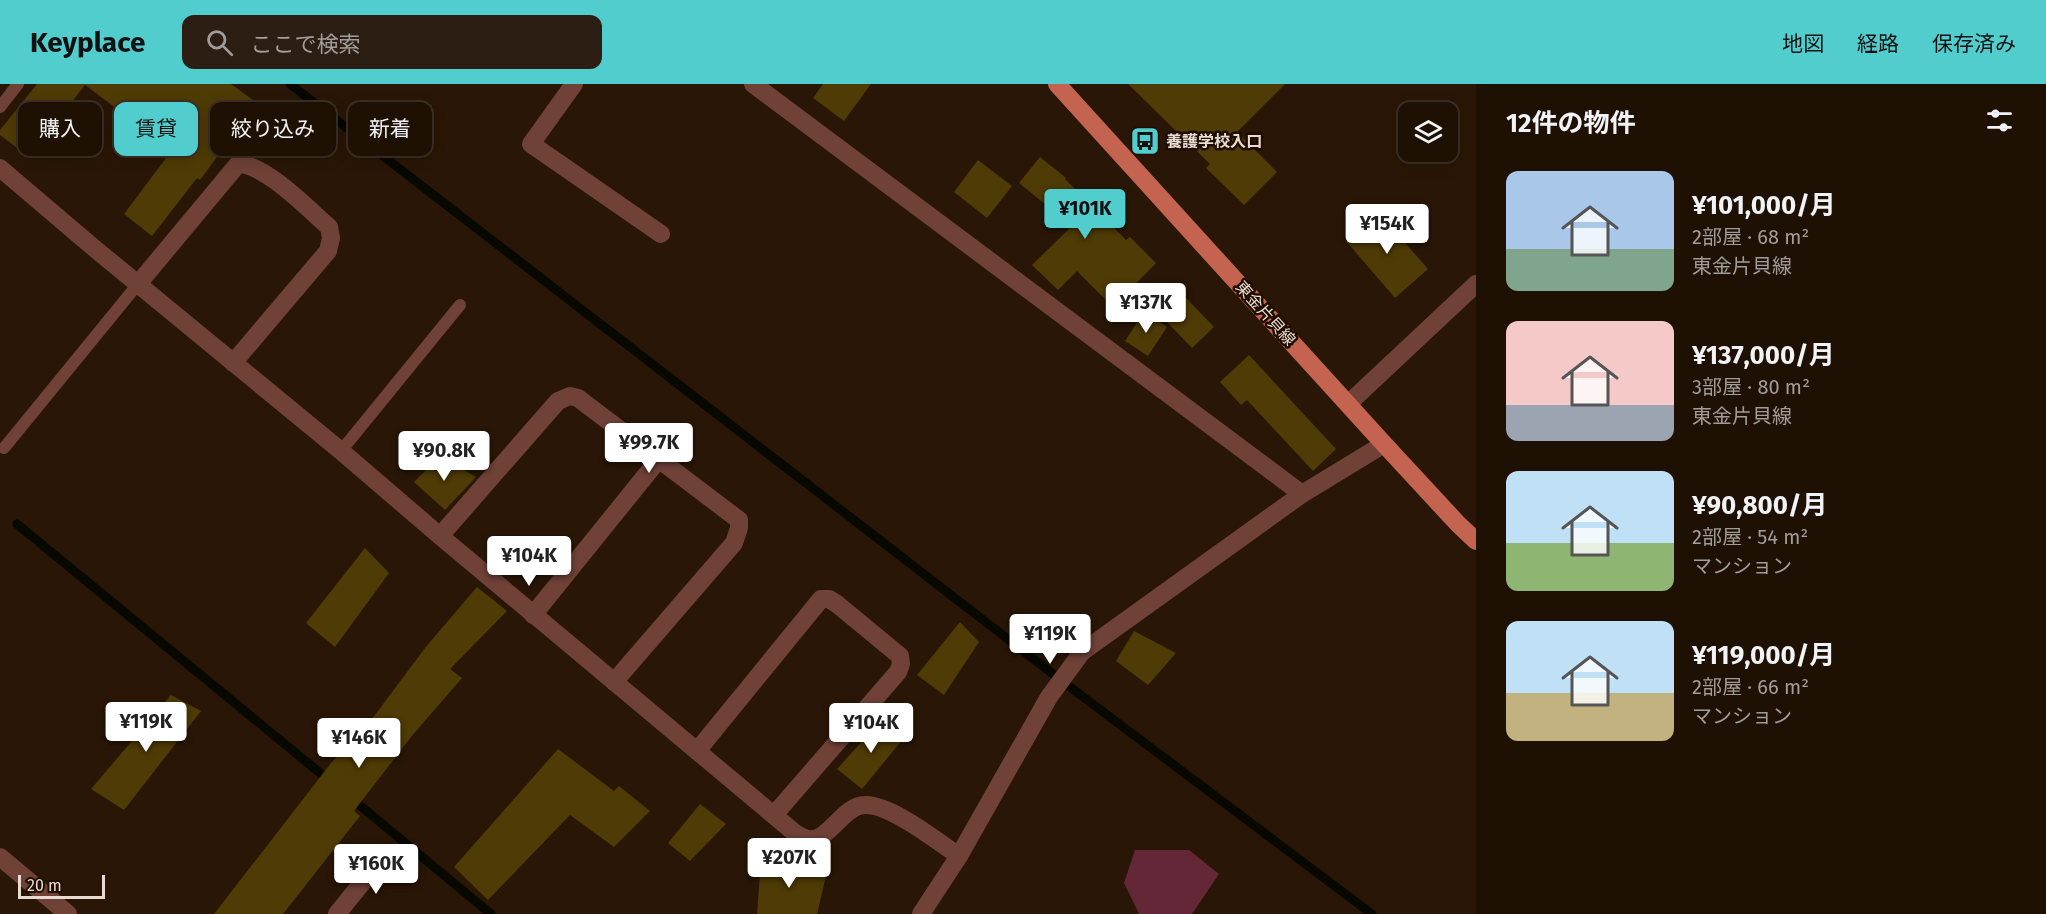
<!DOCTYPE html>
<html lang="ja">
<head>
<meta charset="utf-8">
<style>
	:root { --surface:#1f1004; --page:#2c1e13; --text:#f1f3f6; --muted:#a19d9a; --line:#3c3026; --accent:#52cdce }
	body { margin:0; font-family:"Fira Sans","Noto Sans JP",sans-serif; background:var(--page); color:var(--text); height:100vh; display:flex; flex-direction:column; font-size:22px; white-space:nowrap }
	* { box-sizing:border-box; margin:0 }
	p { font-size:20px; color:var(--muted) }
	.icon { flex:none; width:33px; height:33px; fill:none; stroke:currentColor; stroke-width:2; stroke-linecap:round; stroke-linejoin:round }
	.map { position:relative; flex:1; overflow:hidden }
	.details { display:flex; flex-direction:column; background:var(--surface); width:570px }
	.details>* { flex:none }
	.banner { position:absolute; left:18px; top:18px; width:570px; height:54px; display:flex; gap:12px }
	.fabs { position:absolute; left:1398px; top:18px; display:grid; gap:12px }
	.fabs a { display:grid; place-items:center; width:60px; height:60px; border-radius:12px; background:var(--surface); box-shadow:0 3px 15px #0003,0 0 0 2px var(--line); font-size:30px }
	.scale { position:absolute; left:18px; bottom:15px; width:87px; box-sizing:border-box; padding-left:6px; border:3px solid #e8dbd1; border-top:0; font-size:16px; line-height:21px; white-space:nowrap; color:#e8dbd1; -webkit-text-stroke:4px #1f0d01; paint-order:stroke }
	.price { position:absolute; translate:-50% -51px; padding:0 14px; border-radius:6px; background:#fff; color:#222; font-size:20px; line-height:39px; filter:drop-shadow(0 2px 3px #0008) }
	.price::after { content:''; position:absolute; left:50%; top:36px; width:18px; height:14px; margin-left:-9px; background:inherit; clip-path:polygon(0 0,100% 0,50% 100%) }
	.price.current { background:var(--accent); color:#111 }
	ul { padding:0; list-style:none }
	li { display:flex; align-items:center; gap:18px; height:150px; padding:0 30px }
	li span { display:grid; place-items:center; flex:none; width:168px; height:120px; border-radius:12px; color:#555 }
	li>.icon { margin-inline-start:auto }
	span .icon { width:72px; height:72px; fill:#fffc; stroke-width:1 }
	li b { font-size:26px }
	h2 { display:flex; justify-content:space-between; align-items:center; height:72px; padding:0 30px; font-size:26px }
	.tag { padding:0 21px; border-radius:12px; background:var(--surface); box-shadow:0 3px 15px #0003,0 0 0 2px var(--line); font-size:21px; line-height:54px }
	.tag.current { background:var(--accent); color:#111 }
	header { display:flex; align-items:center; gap:36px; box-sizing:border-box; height:84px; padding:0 30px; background:var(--accent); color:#111 }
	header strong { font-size:28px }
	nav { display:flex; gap:33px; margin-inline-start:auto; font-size:21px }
	.search { width:420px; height:54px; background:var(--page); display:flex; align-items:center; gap:15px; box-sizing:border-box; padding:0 21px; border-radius:12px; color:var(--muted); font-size:22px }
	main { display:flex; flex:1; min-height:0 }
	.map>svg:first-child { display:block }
	.forest { fill:#632738 }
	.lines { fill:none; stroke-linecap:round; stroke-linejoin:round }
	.stream { stroke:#070800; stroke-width:9 }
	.building { fill:#4f3b05 }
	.lane { stroke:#6f4137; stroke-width:12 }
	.street { stroke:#6f4137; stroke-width:18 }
	.primary { stroke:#c36350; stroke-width:18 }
	.labels { text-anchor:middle; stroke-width:5; stroke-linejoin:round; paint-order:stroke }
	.poi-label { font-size:16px; font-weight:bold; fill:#e8dbd1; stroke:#1f0d01; text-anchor:start }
	.street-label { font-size:16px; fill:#e8dbd1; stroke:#1f0d01 }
</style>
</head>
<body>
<header>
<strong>Keyplace</strong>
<div class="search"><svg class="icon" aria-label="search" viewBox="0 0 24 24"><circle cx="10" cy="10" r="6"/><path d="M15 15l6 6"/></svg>ここで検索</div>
<nav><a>地図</a><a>経路</a><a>保存済み</a></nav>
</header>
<main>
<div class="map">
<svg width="1476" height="830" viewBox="0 0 1476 830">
	<rect width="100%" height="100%" fill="#291606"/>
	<path class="forest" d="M1135,766H1189L1219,790L1192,830H1139L1124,799Z"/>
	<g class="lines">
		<g class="stream">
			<path d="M290,0L1066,600L1372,830"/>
			<path d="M17,440L331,698"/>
			<path d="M351,714L491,830"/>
		</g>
	</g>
	<g class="building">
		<path d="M37,0H231L257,19L200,96L197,94L152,152L124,130L172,66L85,1L29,73L0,51V46Z"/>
		<path d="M823,0H871L844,37L813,14Z"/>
		<path d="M1128,0H1285L1237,48L1277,88L1244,121L1206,84L1210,80Z"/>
		<path d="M1040,73L1066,94L1065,95L1126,156L1130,153L1156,179L1113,223L1077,187L1058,206L1032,181L1072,142L1019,99Z"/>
		<path d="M978,76L1012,102L987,134L954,108Z"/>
		<path d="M1379,129L1428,185L1395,214L1346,157Z"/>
		<path d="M1186,214L1214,243L1192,264L1164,235Z"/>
		<path d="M1144,228L1167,243L1148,272L1125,257Z"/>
		<path d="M1249,271L1336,365L1313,387L1247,316L1241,321L1220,298Z"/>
		<path d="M440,372L476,393L445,426L414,398Z"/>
		<path d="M365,464L389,489L335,563L306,539Z"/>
		<path d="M477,503L507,527L450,585L462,594L411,653L354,727L360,732L283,830H214L331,679L375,631L425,564Z"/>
		<path d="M960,538L979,558L944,611L917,591Z"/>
		<path d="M1134,547L1176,569L1148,601L1116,577Z"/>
		<path d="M171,611L201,627L124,726L91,705Z"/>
		<path d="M883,634L903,655L862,705L837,685Z"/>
		<path d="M558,665L614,707L619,702L650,727L614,763L570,731L488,816L454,783Z"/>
		<path d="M700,720L726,740L690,777L668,759Z"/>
		<path d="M761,775L827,788L817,830H757Z"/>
	</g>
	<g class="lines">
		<g class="lane">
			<path d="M0,23L18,0"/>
			<path d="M4,364L138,200"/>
			<path d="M341,367L460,221"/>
		</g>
		<g class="street">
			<path d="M574,0L531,60L661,150"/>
			<path d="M753,0L1302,410"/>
			<path d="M0,84L94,164L341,367L440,452L795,749C799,751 804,754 808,755C828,759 843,721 865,721C890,720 937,757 959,772"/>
			<path d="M138,200L238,80C265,80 308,125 329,143L331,154L328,167L233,279"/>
			<path d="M1348,320L1476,200"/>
			<path d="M440,452L558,317L570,312L578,314L739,436V444L734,459L614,598"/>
			<path d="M533,531L659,375"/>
			<path d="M697,667L821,515H829L837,520L900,572L901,580L898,588L774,731"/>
			<path d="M0,773L68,830"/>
			<path d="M337,830L386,769"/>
			<path d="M921,830L959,772L1049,613L1082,568L1302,410L1384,360"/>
		</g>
		<path class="primary" d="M1057,0L1384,360L1458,440L1476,457"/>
	</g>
	<defs>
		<g id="bus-square" transform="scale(1.5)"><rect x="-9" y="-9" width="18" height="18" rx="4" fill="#52cdce" stroke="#1f0d01"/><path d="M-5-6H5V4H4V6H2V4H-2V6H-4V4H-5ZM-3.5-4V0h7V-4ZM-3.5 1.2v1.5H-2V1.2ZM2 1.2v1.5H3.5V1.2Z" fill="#111"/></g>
	</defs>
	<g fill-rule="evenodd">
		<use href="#bus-square" x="1145" y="57"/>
	</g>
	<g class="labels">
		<g class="poi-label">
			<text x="1166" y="63">養護学校入口</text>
		</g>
		<g class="street-label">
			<text transform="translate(1266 229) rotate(48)" y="6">東金片貝線</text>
		</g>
	</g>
</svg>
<div class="fabs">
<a><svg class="icon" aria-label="layers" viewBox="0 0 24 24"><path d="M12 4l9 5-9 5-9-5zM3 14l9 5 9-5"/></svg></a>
</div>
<div class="scale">20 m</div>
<b class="price current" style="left:1085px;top:156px">¥101K</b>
<b class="price" style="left:1387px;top:171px">¥154K</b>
<b class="price" style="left:1146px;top:250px">¥137K</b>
<b class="price" style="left:649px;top:390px">¥99.7K</b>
<b class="price" style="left:444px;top:398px">¥90.8K</b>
<b class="price" style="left:529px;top:503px">¥104K</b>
<b class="price" style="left:1050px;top:581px">¥119K</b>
<b class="price" style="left:146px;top:669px">¥119K</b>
<b class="price" style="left:871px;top:670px">¥104K</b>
<b class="price" style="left:359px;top:685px">¥146K</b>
<b class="price" style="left:789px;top:805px">¥207K</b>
<b class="price" style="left:376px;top:811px">¥160K</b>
<div class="banner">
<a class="tag">購入</a>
<a class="tag current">賃貸</a>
<a class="tag">絞り込み</a>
<a class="tag">新着</a>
</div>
</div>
<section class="details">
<h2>12件の物件<svg class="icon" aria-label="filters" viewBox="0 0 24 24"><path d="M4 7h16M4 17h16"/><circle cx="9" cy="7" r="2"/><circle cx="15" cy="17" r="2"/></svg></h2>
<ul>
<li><span style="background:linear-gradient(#a9c7e8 65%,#7fa58c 0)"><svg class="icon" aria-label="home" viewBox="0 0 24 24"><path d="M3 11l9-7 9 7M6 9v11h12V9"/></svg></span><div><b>¥101,000/月</b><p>2部屋 · 68 m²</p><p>東金片貝線</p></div></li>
<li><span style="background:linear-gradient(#f6c9c9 70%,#9aa5b1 0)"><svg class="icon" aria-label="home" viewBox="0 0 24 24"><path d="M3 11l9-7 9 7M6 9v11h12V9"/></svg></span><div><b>¥137,000/月</b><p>3部屋 · 80 m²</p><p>東金片貝線</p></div></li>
<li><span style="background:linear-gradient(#bfe0f5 60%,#8fb573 0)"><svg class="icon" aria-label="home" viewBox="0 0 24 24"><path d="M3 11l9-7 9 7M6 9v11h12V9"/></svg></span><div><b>¥90,800/月</b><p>2部屋 · 54 m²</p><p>マンション</p></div></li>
<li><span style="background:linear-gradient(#bfe0f5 60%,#c2b280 0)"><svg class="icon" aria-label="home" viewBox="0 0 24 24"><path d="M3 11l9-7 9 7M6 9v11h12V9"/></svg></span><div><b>¥119,000/月</b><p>2部屋 · 66 m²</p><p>マンション</p></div></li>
</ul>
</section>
</main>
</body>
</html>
